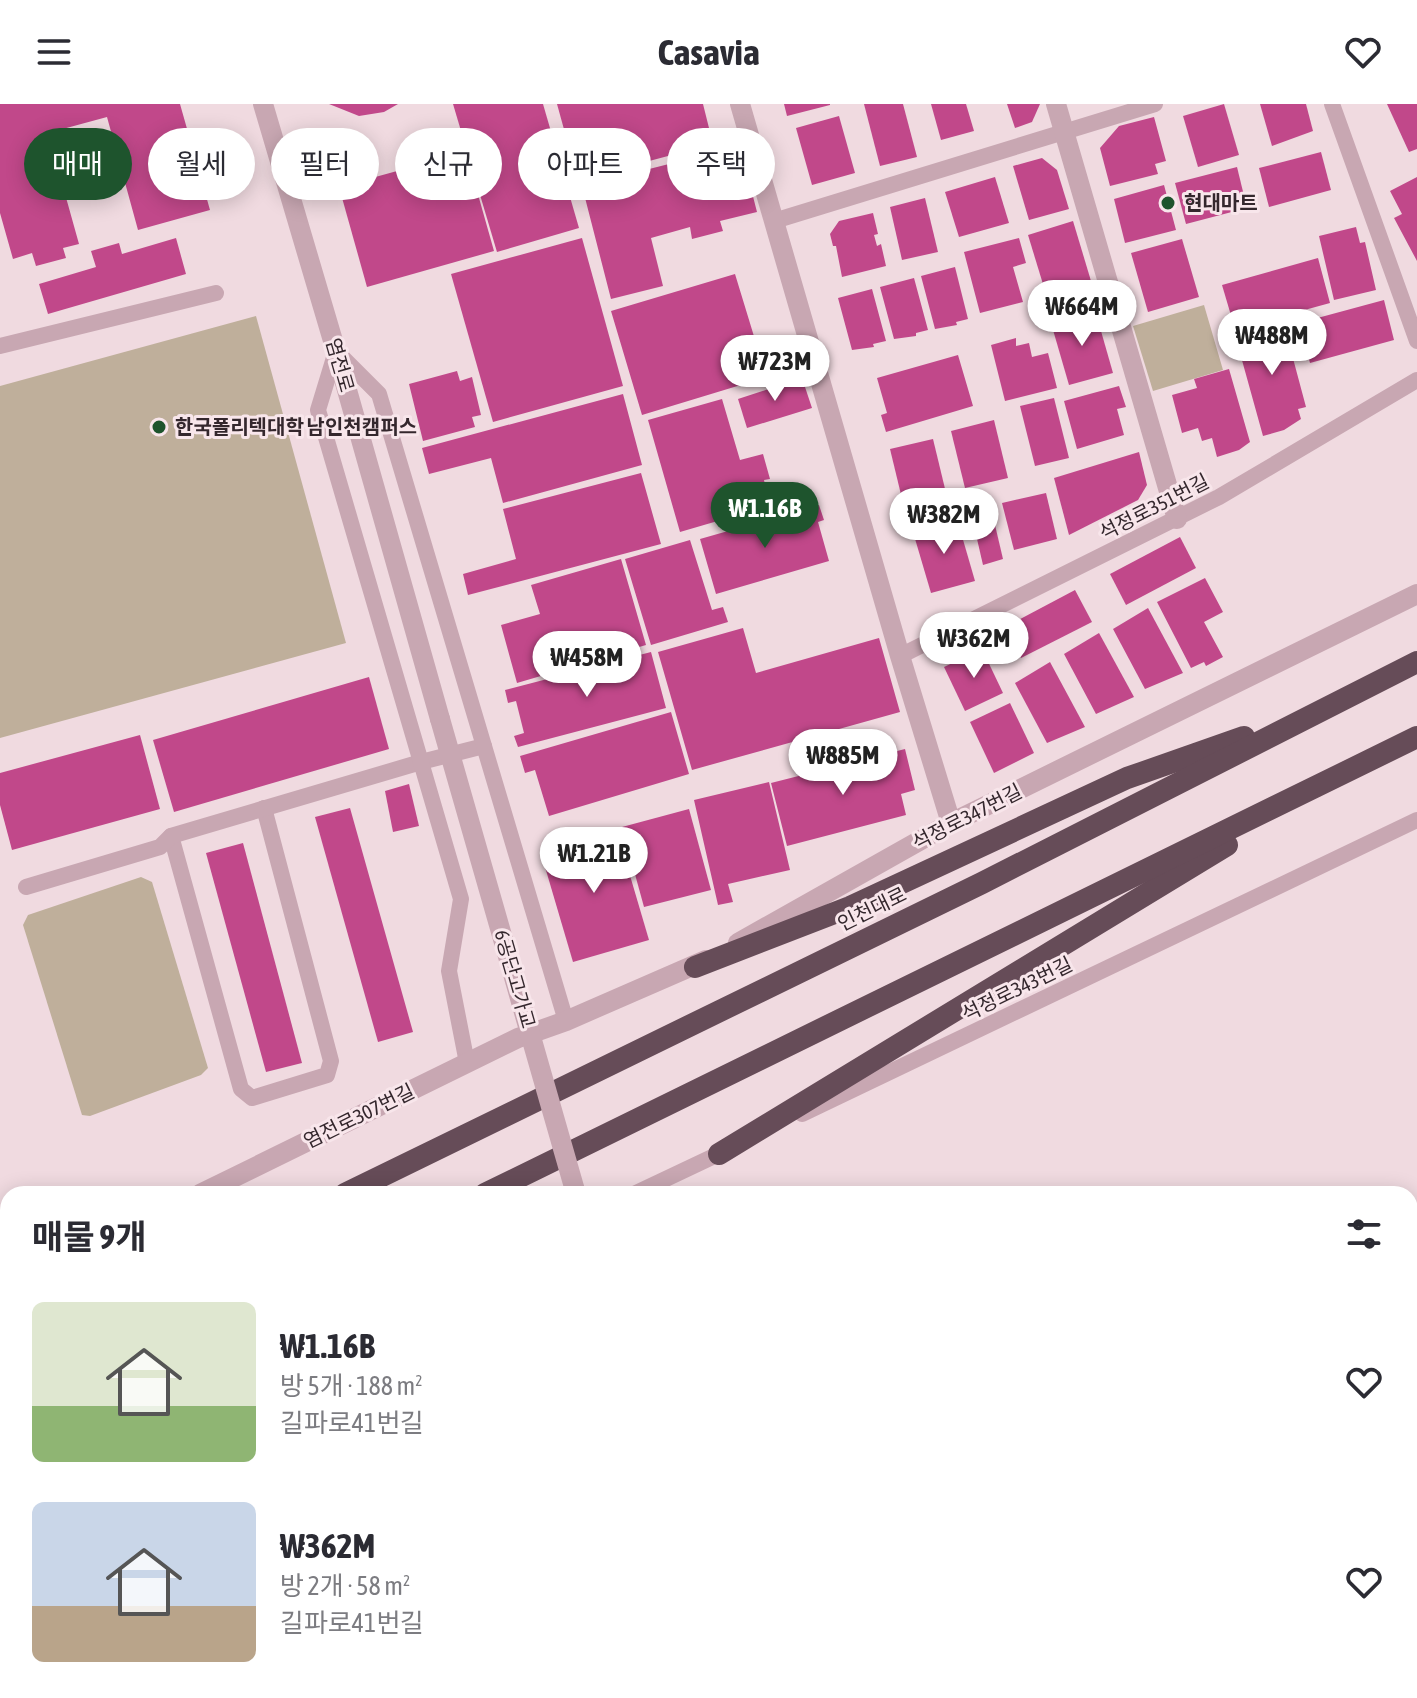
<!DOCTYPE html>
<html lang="ko">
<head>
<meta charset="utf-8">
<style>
	:root { --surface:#fff; --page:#f2f2f3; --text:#2b2b33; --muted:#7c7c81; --accent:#1e542d }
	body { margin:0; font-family:"Asap Condensed","Noto Sans KR",sans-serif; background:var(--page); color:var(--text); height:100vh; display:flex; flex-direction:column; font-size:30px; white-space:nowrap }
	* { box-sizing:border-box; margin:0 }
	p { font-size:26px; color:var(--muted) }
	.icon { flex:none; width:44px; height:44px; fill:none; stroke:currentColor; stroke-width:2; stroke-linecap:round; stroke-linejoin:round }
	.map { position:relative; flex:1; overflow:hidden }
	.details { position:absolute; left:0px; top:1082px; width:1418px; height:512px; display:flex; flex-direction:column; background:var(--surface); border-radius:24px 24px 0 0; box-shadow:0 4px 20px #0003 }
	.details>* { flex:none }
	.banner { position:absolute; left:24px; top:24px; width:800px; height:72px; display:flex; gap:16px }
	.price { position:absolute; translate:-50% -68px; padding:0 18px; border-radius:28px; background:#fff; color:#222; font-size:26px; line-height:52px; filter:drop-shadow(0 2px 4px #0008) }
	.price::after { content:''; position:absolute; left:50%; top:48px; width:24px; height:18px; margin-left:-12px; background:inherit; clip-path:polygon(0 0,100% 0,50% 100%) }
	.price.on { background:var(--accent); color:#fff }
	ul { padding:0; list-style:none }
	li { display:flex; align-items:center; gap:24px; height:200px; padding:0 32px }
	li span { display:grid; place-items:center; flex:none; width:224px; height:160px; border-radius:12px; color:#555 }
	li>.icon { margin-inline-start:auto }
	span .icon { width:96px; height:96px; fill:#fffc; stroke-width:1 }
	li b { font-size:34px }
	h2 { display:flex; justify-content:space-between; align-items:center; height:96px; padding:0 32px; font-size:34px }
	.tag { padding:0 28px; border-radius:36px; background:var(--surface); box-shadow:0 4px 20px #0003; font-size:28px; line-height:72px }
	.tag.on { background:var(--accent); color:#fff }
	header { display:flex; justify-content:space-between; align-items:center; height:104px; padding:0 32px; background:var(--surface); font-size:36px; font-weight:700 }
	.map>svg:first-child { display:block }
	.green { fill:#bfaf9b }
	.building { fill:#c1488a }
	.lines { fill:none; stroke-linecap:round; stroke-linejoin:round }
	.service { stroke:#c8a7b2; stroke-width:16 }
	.minor { stroke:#c8a7b2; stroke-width:20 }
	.tertiary { stroke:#c8a7b2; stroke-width:20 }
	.trunk { stroke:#664c58; stroke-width:22 }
	.tertiary-bridge { stroke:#c8a7b2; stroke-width:20 }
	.poi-dot { fill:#1e542d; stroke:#f8e6eb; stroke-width:3 }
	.labels { text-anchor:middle; stroke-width:6; stroke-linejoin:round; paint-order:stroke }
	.poi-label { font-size:20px; font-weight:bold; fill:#34272d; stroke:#f8e6eb; text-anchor:start }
	.street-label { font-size:20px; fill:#34272d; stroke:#f8e6eb }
</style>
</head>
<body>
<header><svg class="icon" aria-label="menu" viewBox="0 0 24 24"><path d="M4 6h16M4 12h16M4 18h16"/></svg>Casavia<svg class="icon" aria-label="heart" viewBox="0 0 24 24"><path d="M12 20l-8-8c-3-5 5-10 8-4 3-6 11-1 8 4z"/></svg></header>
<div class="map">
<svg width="1417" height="1594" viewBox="0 0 1417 1594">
	<rect width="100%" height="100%" fill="#f0dae0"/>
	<g class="green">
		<path d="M1204,201L1223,266L1153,287L1133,222Z"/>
		<path d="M256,212L346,539L0,634V282Z"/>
		<path d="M141,773L152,778L208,964L201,971L90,1012L82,1011L23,821L28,811Z"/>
	</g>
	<g class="building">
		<path d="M0,0H180L210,106L138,126L107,13L48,29L79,140L63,144L66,154L36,162L32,149L13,155L0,109Z"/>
		<path d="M329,0H398L384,8L359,12Z"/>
		<path d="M453,0H543L579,124L497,148Z"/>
		<path d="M557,0H703L713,40L578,76Z"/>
		<path d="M784,0H830V1L787,12Z"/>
		<path d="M864,0H903L917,53L880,62Z"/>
		<path d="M931,0H966L974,27L941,36Z"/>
		<path d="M1007,0H1040L1032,18L1015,24Z"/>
		<path d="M1224,0L1239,51L1198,63L1183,12Z"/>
		<path d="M1260,0H1306L1313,27L1272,42Z"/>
		<path d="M1387,0H1417V45L1409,48Z"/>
		<path d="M839,12L855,69L812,81L796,24Z"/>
		<path d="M1154,13L1166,57L1155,60L1158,70L1110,82L1100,44L1119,22Z"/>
		<path d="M740,42L757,108L720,117L723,127L692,135L690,123L651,134L663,182L611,195L582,82Z"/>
		<path d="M466,48L494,147L367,183L339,83Z"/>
		<path d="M1321,48L1331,86L1269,103L1259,64Z"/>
		<path d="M1042,54L1057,66L1069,105L1029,116L1013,62Z"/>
		<path d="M1237,63L1247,104L1186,120L1175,79Z"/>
		<path d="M995,73L1009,119L959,133L945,88Z"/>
		<path d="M1417,73V157L1394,114L1402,110L1390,87Z"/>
		<path d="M1164,81L1176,126L1125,139L1114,95Z"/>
		<path d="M925,94L938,148L902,156L890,103Z"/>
		<path d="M873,109L878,130L874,131L877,142L881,140L886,162L842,173L836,142H833L830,130L839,117Z"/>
		<path d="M1073,117L1091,177L1046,190L1028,131Z"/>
		<path d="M1356,123L1360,139L1365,138L1376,186L1334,196L1319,132Z"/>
		<path d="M176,134L186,170L48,210L39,180L96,163L91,147L119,139L122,150Z"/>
		<path d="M582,134L623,282L493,318L451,170Z"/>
		<path d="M1019,134L1026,159L1013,163L1023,198L980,209L964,148Z"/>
		<path d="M1182,135L1199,193L1148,208L1131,149Z"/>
		<path d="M1318,154L1330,199L1235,225L1222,181Z"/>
		<path d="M955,163L968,215L956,218L957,221L935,225L921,172Z"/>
		<path d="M735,170L760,252L738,258L744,280L642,311L611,207Z"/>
		<path d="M914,174L928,226L916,229V232L894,235L880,183Z"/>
		<path d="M872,185L886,237L873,240L874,243L852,246L838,194Z"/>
		<path d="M1384,196L1394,236L1310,259L1299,219Z"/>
		<path d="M1095,206L1113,269L1069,281L1051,219Z"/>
		<path d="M1283,217L1306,303L1298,305L1301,315L1284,326L1263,332L1235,231Z"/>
		<path d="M1016,234V242L1029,239L1032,253L1048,249L1057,284L1005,297L991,241Z"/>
		<path d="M958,251L973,302L886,328L881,311L887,309L877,274Z"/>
		<path d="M1229,265L1250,338L1239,346L1217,353L1212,334L1202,337L1198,324L1182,329L1172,291L1197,284L1194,275Z"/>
		<path d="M457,267L460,277L472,273L481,311L472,313L475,323L423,337L409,280Z"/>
		<path d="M802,274L812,304L747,324L738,295Z"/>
		<path d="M1119,282L1126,303L1117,305L1124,331L1077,345L1064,297Z"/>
		<path d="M623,290L642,361L503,399L491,354L429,370L422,344Z"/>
		<path d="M1054,294L1069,354L1035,362L1020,302Z"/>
		<path d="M722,295L740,356L763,350L770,375L764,376L767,390L783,386L786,397L680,428L648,316Z"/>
		<path d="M994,316L1008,374L965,384L951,327Z"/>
		<path d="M933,335L947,393L904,403L890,345Z"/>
		<path d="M1139,348L1147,381L1138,396L1069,431L1054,374Z"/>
		<path d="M641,369L661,440L468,491L463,470L516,455L503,405Z"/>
		<path d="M1046,389L1057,435L1014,446L1002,399Z"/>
		<path d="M819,401L824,416L818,418L829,457L716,490L700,435Z"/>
		<path d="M991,404L1003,455L983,461L971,409Z"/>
		<path d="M957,415L975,477L931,489L913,428Z"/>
		<path d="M1180,433L1196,464L1126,501L1110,470Z"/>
		<path d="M690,436L712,506L723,503L728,518L651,541L625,455Z"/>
		<path d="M621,455L646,541L517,579L501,521L540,510L531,481Z"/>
		<path d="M1205,474L1223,508L1204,518L1223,553L1206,562L1204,558L1191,564L1157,498Z"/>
		<path d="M1075,486L1092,518L1021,554L1005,523Z"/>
		<path d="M1148,504L1183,569L1145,585L1113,525Z"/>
		<path d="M743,524L756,569L879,534L900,608L692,666L658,548Z"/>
		<path d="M1099,529L1134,593L1096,610L1064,550Z"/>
		<path d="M982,545L1003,589L965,607L944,563Z"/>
		<path d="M651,548L666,604L518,643L514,632L524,629L516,597L508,599L505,586Z"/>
		<path d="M1050,558L1085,623L1047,639L1015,579Z"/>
		<path d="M369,573L389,645L174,708L153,636Z"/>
		<path d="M1010,599L1034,649L994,669L970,618Z"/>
		<path d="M671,608L689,670L549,712L535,666L525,669L520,652Z"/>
		<path d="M140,631L160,705L12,746L0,701V669Z"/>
		<path d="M905,645L915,686L901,690L906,711L787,742L771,679Z"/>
		<path d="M769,678L790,766L728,780L733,798L718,801L694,696Z"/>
		<path d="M409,680L419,722L393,728L385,687Z"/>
		<path d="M350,704L413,928L378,938L315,713Z"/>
		<path d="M689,705L711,786L644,803L622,723Z"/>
		<path d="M616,724L649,836L573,858L540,746Z"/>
		<path d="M243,739L302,959L266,968L206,749Z"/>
	</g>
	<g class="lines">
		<g class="service">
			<path d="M1332,0L1417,237"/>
			<path d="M774,117L1155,0"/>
			<path d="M0,242L216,189"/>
			<path d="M900,552L1219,393L1417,276"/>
			<path d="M171,732L241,985L252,994L327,971L331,957L264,704"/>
			<path d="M26,783L160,743L171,732L421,658L484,642"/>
			<path d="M467,959L449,867L461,795L318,306L336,247L379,290L566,917"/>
			<path d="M802,1010L1417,716"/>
			<path d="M634,1090L727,1046"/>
			<path d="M1410,1278L1417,1274"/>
			<path d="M0,1402L8,1398"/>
			<path d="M686,1586L688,1594"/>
			<path d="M755,1586L757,1594"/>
			<path d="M1354,1586L1358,1594"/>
		</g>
		<g class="minor">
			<path d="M740,0L900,552L951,719"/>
			<path d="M1056,0L1177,415"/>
			<path d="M738,839L951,719L1417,490"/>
			<path d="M200,1090L518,934L566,917L706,856"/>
			<path d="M0,1188L8,1185"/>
		</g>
		<g class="tertiary">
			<path d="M263,0L336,247L440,615"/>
			<path d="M714,1586L716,1594"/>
		</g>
		<g class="trunk">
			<path d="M695,863L850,803L1127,674L1244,633"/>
			<path d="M719,1050L1227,741"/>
			<path d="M345,1090L982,779L1417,558"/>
			<path d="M485,1090L1417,633"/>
			<path d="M0,1259L8,1255"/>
			<path d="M0,1328L8,1324"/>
		</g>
		<path class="tertiary-bridge" d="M440,615L576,1090"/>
	</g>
	<g class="poi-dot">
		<circle cx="1168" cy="99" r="8"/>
		<circle cx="159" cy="323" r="8"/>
	</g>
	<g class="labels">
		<g class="poi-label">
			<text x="1184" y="106">현대마트</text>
			<text x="175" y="330">한국폴리텍대학 남인천캠퍼스</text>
		</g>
		<g class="street-label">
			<text transform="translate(340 261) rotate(74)" y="7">염전로</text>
			<text transform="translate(1154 403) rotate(-27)" y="7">석정로351번길</text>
			<text transform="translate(967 713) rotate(-27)" y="7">석정로347번길</text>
			<text transform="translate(872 805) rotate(-26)" y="7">인천대로</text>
			<text transform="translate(515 875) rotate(74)" y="7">6공단고가교</text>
			<text transform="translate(1017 885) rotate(-26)" y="7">석정로343번길</text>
			<text transform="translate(359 1012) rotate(-26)" y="7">염전로307번길</text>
		</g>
	</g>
</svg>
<b class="price" style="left:1082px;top:244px">₩664M</b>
<b class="price" style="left:1272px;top:273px">₩488M</b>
<b class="price" style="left:775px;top:299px">₩723M</b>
<b class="price on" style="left:765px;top:446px">₩1.16B</b>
<b class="price" style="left:944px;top:452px">₩382M</b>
<b class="price" style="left:974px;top:576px">₩362M</b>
<b class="price" style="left:587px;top:595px">₩458M</b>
<b class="price" style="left:843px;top:693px">₩885M</b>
<b class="price" style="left:594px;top:791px">₩1.21B</b>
<div class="banner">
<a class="tag on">매매</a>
<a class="tag">월세</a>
<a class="tag">필터</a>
<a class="tag">신규</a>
<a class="tag">아파트</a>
<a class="tag">주택</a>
</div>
<section class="details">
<h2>매물 9개<svg class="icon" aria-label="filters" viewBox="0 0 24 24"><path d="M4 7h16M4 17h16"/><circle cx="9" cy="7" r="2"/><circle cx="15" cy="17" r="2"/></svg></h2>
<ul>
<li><span style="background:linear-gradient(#dfe7d0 65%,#8fb573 0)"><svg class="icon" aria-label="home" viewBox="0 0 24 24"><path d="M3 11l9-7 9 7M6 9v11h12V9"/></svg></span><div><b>₩1.16B</b><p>방 5개 · 188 m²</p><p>길파로41번길</p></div><svg class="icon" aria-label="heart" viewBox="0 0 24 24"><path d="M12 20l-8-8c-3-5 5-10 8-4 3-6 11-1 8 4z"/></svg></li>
<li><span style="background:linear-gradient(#c9d6e8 65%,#b9a48a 0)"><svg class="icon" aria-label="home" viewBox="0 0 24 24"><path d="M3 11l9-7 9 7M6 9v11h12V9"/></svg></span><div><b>₩362M</b><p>방 2개 · 58 m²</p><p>길파로41번길</p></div><svg class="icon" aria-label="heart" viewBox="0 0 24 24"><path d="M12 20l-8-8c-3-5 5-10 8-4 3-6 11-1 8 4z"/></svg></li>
</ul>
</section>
</div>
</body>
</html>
